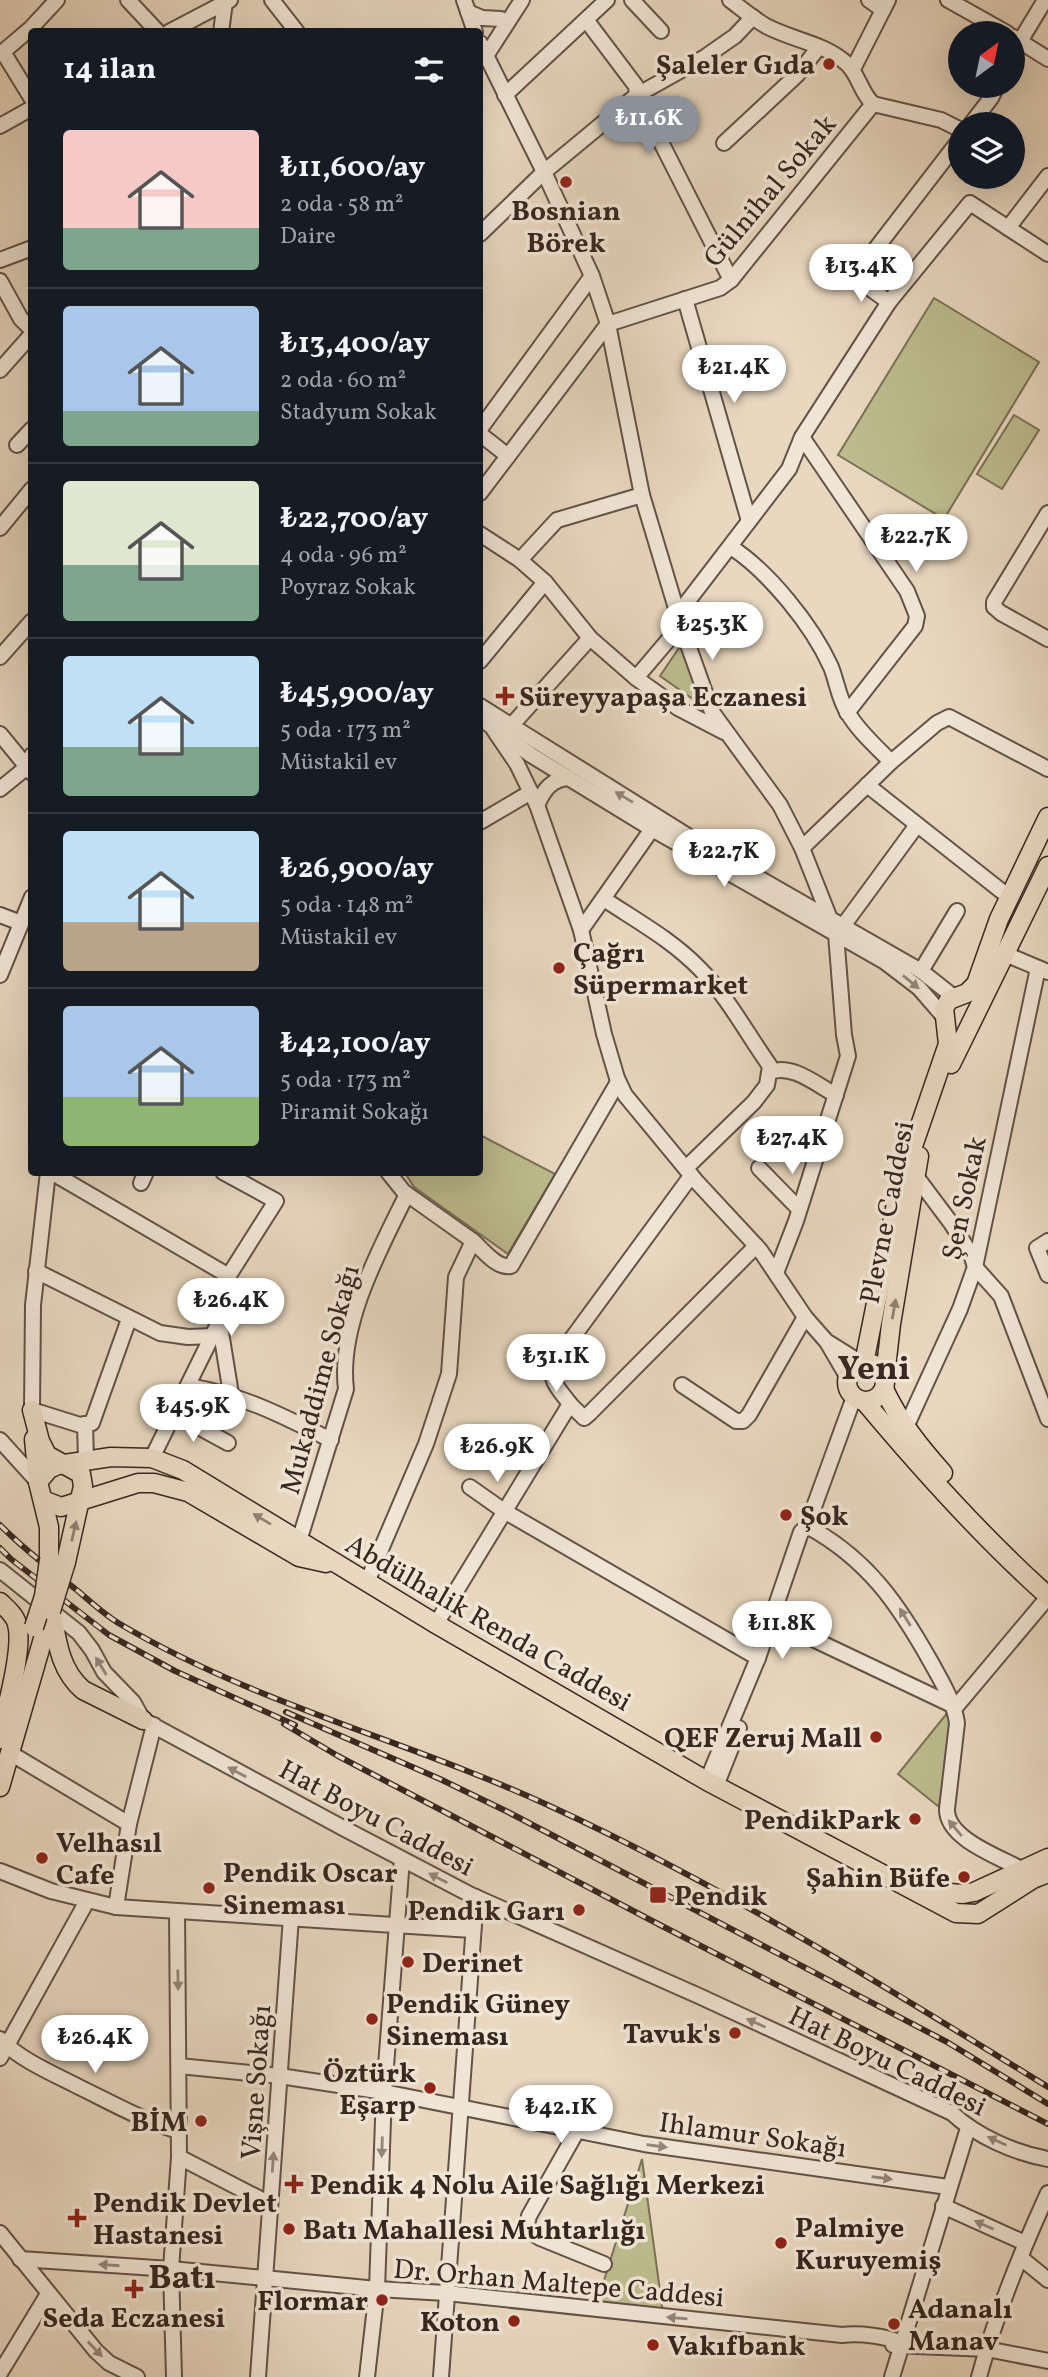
<!DOCTYPE html>
<html lang="tr">
<head>
<meta charset="utf-8">
<style>
	:root { --surface:#171b24; --page:#20242c; --text:#f1f3f6; --muted:#9ea1a6; --line:#363941; --accent:#8c9099 }
	body { margin:0; font-family:Vollkorn,serif; background:var(--page); color:var(--text); height:100vh; display:flex; flex-direction:column; font-size:26px; white-space:nowrap }
	* { box-sizing:border-box; margin:0 }
	p { font-size:23px; color:var(--muted) }
	.icon { flex:none; width:38px; height:38px; fill:none; stroke:currentColor; stroke-width:2; stroke-linecap:round; stroke-linejoin:round }
	.map { position:relative; flex:1; overflow:hidden }
	.side { position:absolute; left:28px; top:28px; width:455px; height:1148px; display:flex; flex-direction:column; background:var(--surface); border-radius:7px; box-shadow:0 7px 28px #0002 }
	.side>* { flex:none }
	.needle { width:46px; rotate:33deg }
	.fabs { position:absolute; left:948px; top:21px; display:grid; gap:14px }
	.fabs a { display:grid; place-items:center; width:77px; height:77px; border-radius:50%; background:var(--surface); box-shadow:0 7px 28px #0002; font-size:35px }
	.price { position:absolute; translate:-50% -60px; padding:0 16px; border-radius:24px; background:#fff; color:#222; font-size:23px; line-height:46px; filter:drop-shadow(0 2px 4px #0008) }
	.price::after { content:''; position:absolute; left:50%; top:42px; width:21px; height:16px; margin-left:-10px; background:inherit; clip-path:polygon(0 0,100% 0,50% 100%) }
	.price.selected { background:var(--accent); color:#fff }
	ul { padding:0; list-style:none }
	li { display:flex; align-items:center; gap:21px; height:175px; padding:0 35px }
	li+li { border-top:2px solid var(--line) }
	li span { display:grid; place-items:center; flex:none; width:196px; height:140px; border-radius:7px; color:#555 }
	li>.icon { margin-inline-start:auto }
	span .icon { width:84px; height:84px; fill:#fffc; stroke-width:1 }
	li b { font-size:30px }
	h2 { display:flex; justify-content:space-between; align-items:center; height:84px; padding:0 35px; font-size:30px }
	.map>svg:first-child { display:block }
	.green { fill:#bdbc8e; stroke:#7a7157; stroke-width:2 }
	.lines { fill:none; stroke-linecap:round; stroke-linejoin:round }
	.minor-casing { stroke:#635248; stroke-width:18 }
	.major-casing { stroke:#362620; stroke-width:21 }
	.minor { stroke:#f1e6d6; stroke-width:14 }
	.major { stroke:#e9d8c0; stroke-width:18 }
	.rail-casing { stroke:#362620; stroke-width:6 }
	.rail { stroke:#f1e6d6; stroke-width:3.5; stroke-dasharray:10; stroke-linecap:butt }
	.major-bridge-casing { stroke:#362620; stroke-width:21; stroke-linecap:butt }
	.major-bridge { stroke:#e9d8c0; stroke-width:18 }
	.oneway { fill:#94867b }
	.oneway2 { fill:#907f70 }
	.poi-dot { fill:#8f2418; stroke:#f1e6d6; stroke-width:2.5 }
	.labels { text-anchor:middle; stroke-width:7; stroke-linejoin:round; paint-order:stroke }
	.poi-label { font-size:28px; font-weight:bold; fill:#362620; stroke:#f1e6d6; text-anchor:start }
	.street-label { font-size:28px; fill:#362620; stroke:#f1e6d6 }
	.district-label { font-size:35px; font-weight:bold; fill:#362620; stroke:#f1e6d6 }
</style>
</head>
<body>
<div class="map">
<svg width="1048" height="2377" viewBox="0 0 1048 2377">
	<rect width="100%" height="100%" fill="#e9d8c0"/>
	<filter id="stains"><feTurbulence type="fractalNoise" baseFrequency=".00286" numOctaves="4"/><feColorMatrix values="0 0 0 0 .2 0 0 0 0 .09 0 0 0 0 .02 0 0 0 .5 -.17"/></filter>
	<radialGradient id="worn" r=".72"><stop offset=".6" stop-color="#630" stop-opacity="0"/><stop offset="1" stop-color="#630" stop-opacity=".3"/></radialGradient>
	<g class="green">
		<path d="M934,298L1039,362L944,519L838,455Z"/>
		<path d="M1014,415L1039,430L1002,489L977,474Z"/>
		<path d="M679,648L682,649L701,700L700,704L660,676Z"/>
		<path d="M480,1135L555,1174L508,1254L414,1187L405,1173L480,1172Z"/>
		<path d="M948,1712L953,1716L939,1807L898,1774Z"/>
		<path d="M642,2159L663,2313L596,2306Z"/>
	</g>
	<g class="lines">
		<g class="minor-casing">
			<g id="minor">
				<path d="M128,0L158,32"/>
				<path d="M272,0L297,32"/>
				<path d="M464,0L475,32"/>
				<path d="M632,0L661,31"/>
				<path d="M730,0C742,9 754,19 766,26C792,40 824,43 846,63C859,74 860,92 873,104"/>
				<path d="M869,0L883,10"/>
				<path d="M948,0L1007,33"/>
				<path d="M468,12L482,18L501,19"/>
				<path d="M587,21L636,86L637,95L731,280"/>
				<path d="M169,32L230,0"/>
				<path d="M221,32L225,2"/>
				<path d="M1013,37L1048,59"/>
				<path d="M480,43L544,172L592,276L608,324L642,495L681,625L712,712L780,805L802,848L836,934L844,1035L848,1056L796,1221L776,1273"/>
				<path d="M1013,53L1045,0"/>
				<path d="M486,56L522,0"/>
				<path d="M853,69L888,0"/>
				<path d="M505,95L607,0"/>
				<path d="M32,99L3,52L31,28L57,0"/>
				<path d="M971,124L991,98L997,86"/>
				<path d="M0,126L32,108"/>
				<path d="M724,143L797,75L819,47"/>
				<path d="M1008,228L1048,176"/>
				<path d="M480,234L544,172L637,95L705,57L735,36L753,17"/>
				<path d="M0,260L32,248"/>
				<path d="M0,281L21,319L32,330"/>
				<path d="M685,299L749,521"/>
				<path d="M889,302L854,277L961,138"/>
				<path d="M0,370L32,334"/>
				<path d="M480,429L592,276"/>
				<path d="M480,434L508,456"/>
				<path d="M802,437L907,591L917,616L915,626L847,713"/>
				<path d="M17,445L32,429"/>
				<path d="M480,493L608,324L720,288L731,280L873,104L941,120L961,130"/>
				<path d="M1048,513L994,602V607L1001,613L1048,639"/>
				<path d="M0,528L32,489"/>
				<path d="M480,534L520,560L545,582L590,638L636,678L681,625"/>
				<path d="M731,547C769,572 812,625 831,667C837,682 839,700 848,713C858,731 877,747 891,762"/>
				<path d="M520,560L557,520L642,495"/>
				<path d="M678,614L789,469L802,437L889,302L970,203L1048,254"/>
				<path d="M0,657L32,621"/>
				<path d="M480,661L545,582"/>
				<path d="M636,678L678,708L724,732"/>
				<path d="M480,706L715,853L921,971L954,997"/>
				<path d="M480,718L531,755L652,829L885,962L919,988L945,1018"/>
				<path d="M511,726L590,638"/>
				<path d="M494,730L517,764L537,805L581,930L604,1034L617,1078L625,1095L696,1181L760,1250L805,1317L827,1342L848,1378"/>
				<path d="M0,734L32,773"/>
				<path d="M867,785L1009,897"/>
				<path d="M0,789L27,767L32,755"/>
				<path d="M537,805C544,790 551,779 569,778"/>
				<path d="M480,822L531,792"/>
				<path d="M802,848L891,762L937,723L949,717L1048,769"/>
				<path d="M604,899C637,921 672,940 700,969C728,997 747,1034 770,1066L767,1085L754,1102L686,1168"/>
				<path d="M0,915L21,923"/>
				<path d="M843,926L917,825"/>
				<path d="M581,930L652,829"/>
				<path d="M1005,954L1048,972"/>
				<path d="M921,971L957,911"/>
				<path d="M0,975L32,897"/>
				<path d="M770,1072C792,1063 817,1085 836,1095"/>
				<path d="M759,1168L799,1209"/>
				<path d="M48,1172L33,1305L32,1410L80,1425L92,1423L129,1319"/>
				<path d="M51,1172L229,1276"/>
				<path d="M388,1172L404,1192L473,1241"/>
				<path d="M915,1175L951,1223L971,1254L975,1267L1001,1296L1048,1419"/>
				<path d="M141,1183L146,1172"/>
				<path d="M1048,1241L1037,1248L1048,1275"/>
				<path d="M36,1271L160,1333L188,1337L213,1336"/>
				<path d="M219,1320L231,1394"/>
				<path d="M829,1343L861,1363"/>
				<path d="M682,1385L736,1421H743L749,1415L805,1317"/>
				<path d="M189,1386C245,1396 281,1415 331,1440"/>
				<path d="M570,1404C560,1390 548,1381 554,1363L691,1176"/>
				<path d="M175,1414L228,1443"/>
				<path d="M85,1424L86,1460"/>
				<path d="M906,1427L960,1309L975,1267L1038,968"/>
				<path d="M0,1440L38,1482"/>
				<path d="M152,1458L218,1324L224,1304L226,1280L276,1201L223,1172"/>
				<path d="M470,1487L504,1511L758,1658"/>
				<path d="M807,1526C868,1559 899,1605 932,1664C942,1682 954,1702 957,1723L947,1809C946,1839 1000,1857 1023,1870"/>
				<path d="M299,1541L346,1389C338,1325 380,1249 407,1194"/>
				<path d="M0,1570L79,1633L92,1650L104,1672L133,1702L143,1720L345,1829L471,1895L699,1996L952,2113C976,2136 1015,2153 1048,2159"/>
				<path d="M367,1582L426,1444L449,1374L456,1277L473,1241C483,1250 497,1269 511,1266L618,1082"/>
				<path d="M777,1622L952,1705"/>
				<path d="M436,1624L570,1404L584,1418L590,1413L756,1246"/>
				<path d="M954,1709L1048,1597"/>
				<path d="M10,1753L129,1824"/>
				<path d="M707,1781L758,1658L801,1532L807,1526L854,1397"/>
				<path d="M716,1786L739,1728"/>
				<path d="M0,1871L51,1891L116,1907L472,1930"/>
				<path d="M116,1907L129,1824L154,1725"/>
				<path d="M0,2039C22,2061 52,2073 79,2087C112,2103 143,2121 179,2131"/>
				<path d="M0,2058L87,1901"/>
				<path d="M179,2066L280,2076L384,2092L644,2144L948,2187"/>
				<path d="M577,2131L529,2216L526,2229L540,2238L604,2264"/>
				<path d="M179,2157L270,2204"/>
				<path d="M943,2206L1025,2243"/>
				<path d="M0,2233L96,2351L109,2363L137,2377"/>
				<path d="M1021,2258L1048,2280"/>
				<path d="M20,2259L171,2269L377,2289L446,2293L842,2335C861,2333 885,2336 902,2343"/>
				<path d="M893,2345L987,2349L1048,2361"/>
				<path d="M0,2373L48,2294"/>
				<path d="M174,2377L171,2269L179,2157L177,1912"/>
				<path d="M258,2377L291,1917"/>
				<path d="M367,2377L377,2289L384,2092L402,1859"/>
				<path d="M441,2377L476,1897"/>
				<path d="M892,2377L968,2128"/>
				<path d="M979,2377C996,2314 1021,2252 1048,2193"/>
			</g>
		</g>
		<g class="major-casing">
			<g id="major">
				<path d="M951,1064L1048,866"/>
				<circle cx="866" cy="1382" r="19"/>
				<path d="M864,1363L900,1184L948,1044L944,1008L949,1000L967,993L976,984L999,919L1048,817"/>
				<path d="M885,1376L891,1324L919,1156"/>
				<path d="M884,1389C899,1421 920,1447 943,1473"/>
				<path d="M865,1402C922,1470 982,1537 1048,1596"/>
				<path d="M32,1410L40,1441L47,1455L81,1474L83,1486L66,1562"/>
				<path d="M34,1439L38,1482L49,1527V1560"/>
				<path d="M38,1482L49,1469L58,1465L111,1457L152,1458L183,1470L436,1624L707,1781L956,1913L978,1914L1033,1879L1048,1873"/>
				<path d="M43,1500L61,1507L138,1483H154L188,1492L299,1557L326,1563"/>
				<path d="M0,1602C6,1608 15,1615 17,1624C24,1649 5,1712 0,1739"/>
				<path d="M52,1614C57,1642 60,1670 83,1690L143,1720"/>
				<path d="M0,1787L51,1611"/>
				<path d="M920,1891L963,1894L974,1892L1048,1858"/>
			</g>
		</g>
		<use href="#minor" class="minor"/>
		<use href="#major" class="major"/>
		<g class="rail-casing">
			<g id="rail">
				<path d="M0,1525C24,1549 51,1570 78,1591C91,1602 105,1615 120,1624C255,1704 410,1741 552,1807C725,1887 886,1987 1048,2087"/>
				<path d="M0,1548L11,1559L109,1635L175,1671L295,1725"/>
				<path d="M286,1712L440,1779L508,1812L947,2042L1048,2104"/>
				<path d="M284,1724L338,1756L662,1926L1048,2124"/>
			</g>
		</g>
		<use href="#rail" class="rail"/>
		<g class="major-bridge-casing">
			<g id="major-bridge">
				<path d="M51,1611L66,1562"/>
				<path d="M34,1627L44,1596L49,1560"/>
			</g>
		</g>
		<use href="#major-bridge" class="major-bridge"/>
	</g>
	<defs><path id="oneway-solid" d="M-6-.8H1V-3.2L6.5 0L1 3.2V.8H-6Z" transform="scale(1.75)"/></defs>
	<g class="oneway">
		<use href="#oneway-solid" transform="translate(624 797) rotate(-149)"/>
		<use href="#oneway-solid" transform="translate(911 982) rotate(39)"/>
		<use href="#oneway-solid" transform="translate(905 1617) rotate(-122)"/>
		<use href="#oneway-solid" transform="translate(101 1666) rotate(-121)"/>
		<use href="#oneway-solid" transform="translate(237 1772) rotate(-152)"/>
		<use href="#oneway-solid" transform="translate(955 1828) rotate(-130)"/>
		<use href="#oneway-solid" transform="translate(438 1878) rotate(-153)"/>
		<use href="#oneway-solid" transform="translate(178 1980) rotate(89)"/>
		<use href="#oneway-solid" transform="translate(756 2023) rotate(-156)"/>
		<use href="#oneway-solid" transform="translate(997 2141) rotate(-156)"/>
		<use href="#oneway-solid" transform="translate(657 2146) rotate(8)"/>
		<use href="#oneway-solid" transform="translate(382 2147) rotate(92)"/>
		<use href="#oneway-solid" transform="translate(273 2162) rotate(-86)"/>
		<use href="#oneway-solid" transform="translate(882 2178) rotate(8)"/>
		<use href="#oneway-solid" transform="translate(984 2225) rotate(-156)"/>
		<use href="#oneway-solid" transform="translate(109 2265) rotate(-176)"/>
		<use href="#oneway-solid" transform="translate(677 2318) rotate(-175)"/>
		<use href="#oneway-solid" transform="translate(95 2349) rotate(46)"/>
	</g>
	<g class="oneway2">
		<use href="#oneway-solid" transform="translate(894 1309) rotate(-80)"/>
		<use href="#oneway-solid" transform="translate(262 1519) rotate(-149)"/>
		<use href="#oneway-solid" transform="translate(74 1531) rotate(-77)"/>
	</g>
	<g class="poi-dot">
		<circle cx="829" cy="64" r="7"/>
		<circle cx="566" cy="182" r="7"/>
		<path d="M501.5 685.5h7v7h7v7h-7v7h-7v-7h-7v-7h7z"/>
		<circle cx="559" cy="968" r="7"/>
		<circle cx="786" cy="1515" r="7"/>
		<circle cx="876" cy="1737" r="7"/>
		<circle cx="915" cy="1819" r="7"/>
		<circle cx="42" cy="1858" r="7"/>
		<circle cx="964" cy="1877" r="7"/>
		<circle cx="209" cy="1888" r="7"/>
		<rect x="649" y="1886" width="18" height="18" rx="3.5"/>
		<circle cx="579" cy="1910" r="7"/>
		<circle cx="408" cy="1962" r="7"/>
		<circle cx="372" cy="2019" r="7"/>
		<circle cx="735" cy="2033" r="7"/>
		<circle cx="430" cy="2088" r="7"/>
		<circle cx="201" cy="2121" r="7"/>
		<path d="M290.5 2173.5h7v7h7v7h-7v7h-7v-7h-7v-7h7z"/>
		<path d="M73.5 2207.5h7v7h7v7h-7v7h-7v-7h-7v-7h7z"/>
		<circle cx="289" cy="2229" r="7"/>
		<circle cx="781" cy="2243" r="7"/>
		<path d="M130.5 2278.5h7v7h7v7h-7v7h-7v-7h-7v-7h7z"/>
		<circle cx="382" cy="2300" r="7"/>
		<circle cx="514" cy="2321" r="7"/>
		<circle cx="894" cy="2324" r="7"/>
		<circle cx="653" cy="2345" r="7"/>
	</g>
	<g class="labels">
		<g class="poi-label">
			<text x="815" y="74" text-anchor="end">Şaleler Gıda</text>
			<text x="566" y="220" text-anchor="middle">Bosnian<tspan x="566" dy="32">Börek</tspan></text>
			<text x="519" y="706">Süreyyapaşa Eczanesi</text>
			<text x="573" y="962">Çağrı<tspan x="573" dy="32">Süpermarket</tspan></text>
			<text x="800" y="1525">Şok</text>
			<text x="862" y="1747" text-anchor="end">QEF Zeruj Mall</text>
			<text x="901" y="1829" text-anchor="end">PendikPark</text>
			<text x="56" y="1852">Velhasıl<tspan x="56" dy="32">Cafe</tspan></text>
			<text x="223" y="1882">Pendik Oscar<tspan x="223" dy="32">Sineması</tspan></text>
			<text x="950" y="1887" text-anchor="end">Şahin Büfe</text>
			<text x="674" y="1905">Pendik</text>
			<text x="565" y="1920" text-anchor="end">Pendik Garı</text>
			<text x="422" y="1972">Derinet</text>
			<text x="386" y="2013">Pendik Güney<tspan x="386" dy="32">Sineması</tspan></text>
			<text x="721" y="2043" text-anchor="end">Tavuk's</text>
			<text x="416" y="2082" text-anchor="end">Öztürk<tspan x="416" dy="32">Eşarp</tspan></text>
			<text x="187" y="2131" text-anchor="end">BİM</text>
			<text x="310" y="2194">Pendik 4 Nolu Aile Sağlığı Merkezi</text>
			<text x="93" y="2212">Pendik Devlet<tspan x="93" dy="32">Hastanesi</tspan></text>
			<text x="795" y="2237">Palmiye<tspan x="795" dy="32">Kuruyemiş</tspan></text>
			<text x="303" y="2239">Batı Mahallesi Muhtarlığı</text>
			<text x="368" y="2310" text-anchor="end">Flormar</text>
			<text x="908" y="2318">Adanalı<tspan x="908" dy="32">Manav</tspan></text>
			<text x="134" y="2327" text-anchor="middle">Seda Eczanesi</text>
			<text x="500" y="2331" text-anchor="end">Koton</text>
			<text x="667" y="2355">Vakıfbank</text>
		</g>
		<g class="street-label">
			<text transform="translate(769 190) rotate(-50)" y="10">Gülnihal Sokak</text>
			<text transform="translate(963 1198) rotate(-78)" y="10">Şen Sokak</text>
			<text transform="translate(886 1212) rotate(-79)" y="10">Plevne Caddesi</text>
			<text transform="translate(319 1379) rotate(-75)" y="10">Mukaddime Sokağı</text>
			<text transform="translate(489 1622) rotate(30)" y="10">Abdülhalik Renda Caddesi</text>
			<text transform="translate(377 1817) rotate(28)" y="10">Hat Boyu Caddesi</text>
			<text transform="translate(888 2060) rotate(26)" y="10">Hat Boyu Caddesi</text>
			<text transform="translate(255 2082) rotate(-86)" y="10">Vişne Sokağı</text>
			<text transform="translate(753 2134) rotate(8)" y="10">Ihlamur Sokağı</text>
			<text transform="translate(559 2282) rotate(5)" y="10">Dr. Orhan Maltepe Caddesi</text>
		</g>
		<g class="district-label">
			<text x="874" y="1379">Yeni</text>
			<text x="182" y="2288">Batı</text>
		</g>
	</g>
	<rect width="100%" height="100%" filter="url(#stains)"/>
	<rect width="100%" height="100%" fill="url(#worn)"/>
</svg>
<div class="fabs">
<a><svg class="needle" viewBox="-14 -14 28 28"><path d="M0-13l5 13h-10z" fill="#e53935"/><path d="M0 13l5-13h-10z" fill="#9ea1a6"/></svg></a>
<a><svg class="icon" aria-label="layers" viewBox="0 0 24 24"><path d="M12 4l9 5-9 5-9-5zM3 14l9 5 9-5"/></svg></a>
</div>
<b class="price selected" style="left:649px;top:156px">₺11.6K</b>
<b class="price" style="left:861px;top:304px">₺13.4K</b>
<b class="price" style="left:734px;top:405px">₺21.4K</b>
<b class="price" style="left:916px;top:574px">₺22.7K</b>
<b class="price" style="left:712px;top:662px">₺25.3K</b>
<b class="price" style="left:724px;top:889px">₺22.7K</b>
<b class="price" style="left:792px;top:1176px">₺27.4K</b>
<b class="price" style="left:231px;top:1338px">₺26.4K</b>
<b class="price" style="left:556px;top:1394px">₺31.1K</b>
<b class="price" style="left:193px;top:1444px">₺45.9K</b>
<b class="price" style="left:497px;top:1484px">₺26.9K</b>
<b class="price" style="left:782px;top:1661px">₺11.8K</b>
<b class="price" style="left:95px;top:2075px">₺26.4K</b>
<b class="price" style="left:561px;top:2145px">₺42.1K</b>
<section class="side">
<h2>14 ilan<svg class="icon" aria-label="filters" viewBox="0 0 24 24"><path d="M4 7h16M4 17h16"/><circle cx="9" cy="7" r="2"/><circle cx="15" cy="17" r="2"/></svg></h2>
<ul>
<li><span style="background:linear-gradient(#f6c9c9 70%,#7fa58c 0)"><svg class="icon" aria-label="home" viewBox="0 0 24 24"><path d="M3 11l9-7 9 7M6 9v11h12V9"/></svg></span><div><b>₺11,600/ay</b><p>2 oda · 58 m²</p><p>Daire</p></div></li>
<li><span style="background:linear-gradient(#a9c7e8 75%,#7fa58c 0)"><svg class="icon" aria-label="home" viewBox="0 0 24 24"><path d="M3 11l9-7 9 7M6 9v11h12V9"/></svg></span><div><b>₺13,400/ay</b><p>2 oda · 60 m²</p><p>Stadyum Sokak</p></div></li>
<li><span style="background:linear-gradient(#dfe7d0 60%,#7fa58c 0)"><svg class="icon" aria-label="home" viewBox="0 0 24 24"><path d="M3 11l9-7 9 7M6 9v11h12V9"/></svg></span><div><b>₺22,700/ay</b><p>4 oda · 96 m²</p><p>Poyraz Sokak</p></div></li>
<li><span style="background:linear-gradient(#bfe0f5 65%,#7fa58c 0)"><svg class="icon" aria-label="home" viewBox="0 0 24 24"><path d="M3 11l9-7 9 7M6 9v11h12V9"/></svg></span><div><b>₺45,900/ay</b><p>5 oda · 173 m²</p><p>Müstakil ev</p></div></li>
<li><span style="background:linear-gradient(#bfe0f5 65%,#b9a48a 0)"><svg class="icon" aria-label="home" viewBox="0 0 24 24"><path d="M3 11l9-7 9 7M6 9v11h12V9"/></svg></span><div><b>₺26,900/ay</b><p>5 oda · 148 m²</p><p>Müstakil ev</p></div></li>
<li><span style="background:linear-gradient(#a9c7e8 65%,#8fb573 0)"><svg class="icon" aria-label="home" viewBox="0 0 24 24"><path d="M3 11l9-7 9 7M6 9v11h12V9"/></svg></span><div><b>₺42,100/ay</b><p>5 oda · 173 m²</p><p>Piramit Sokağı</p></div></li>
</ul>
</section>
</div>
</body>
</html>
